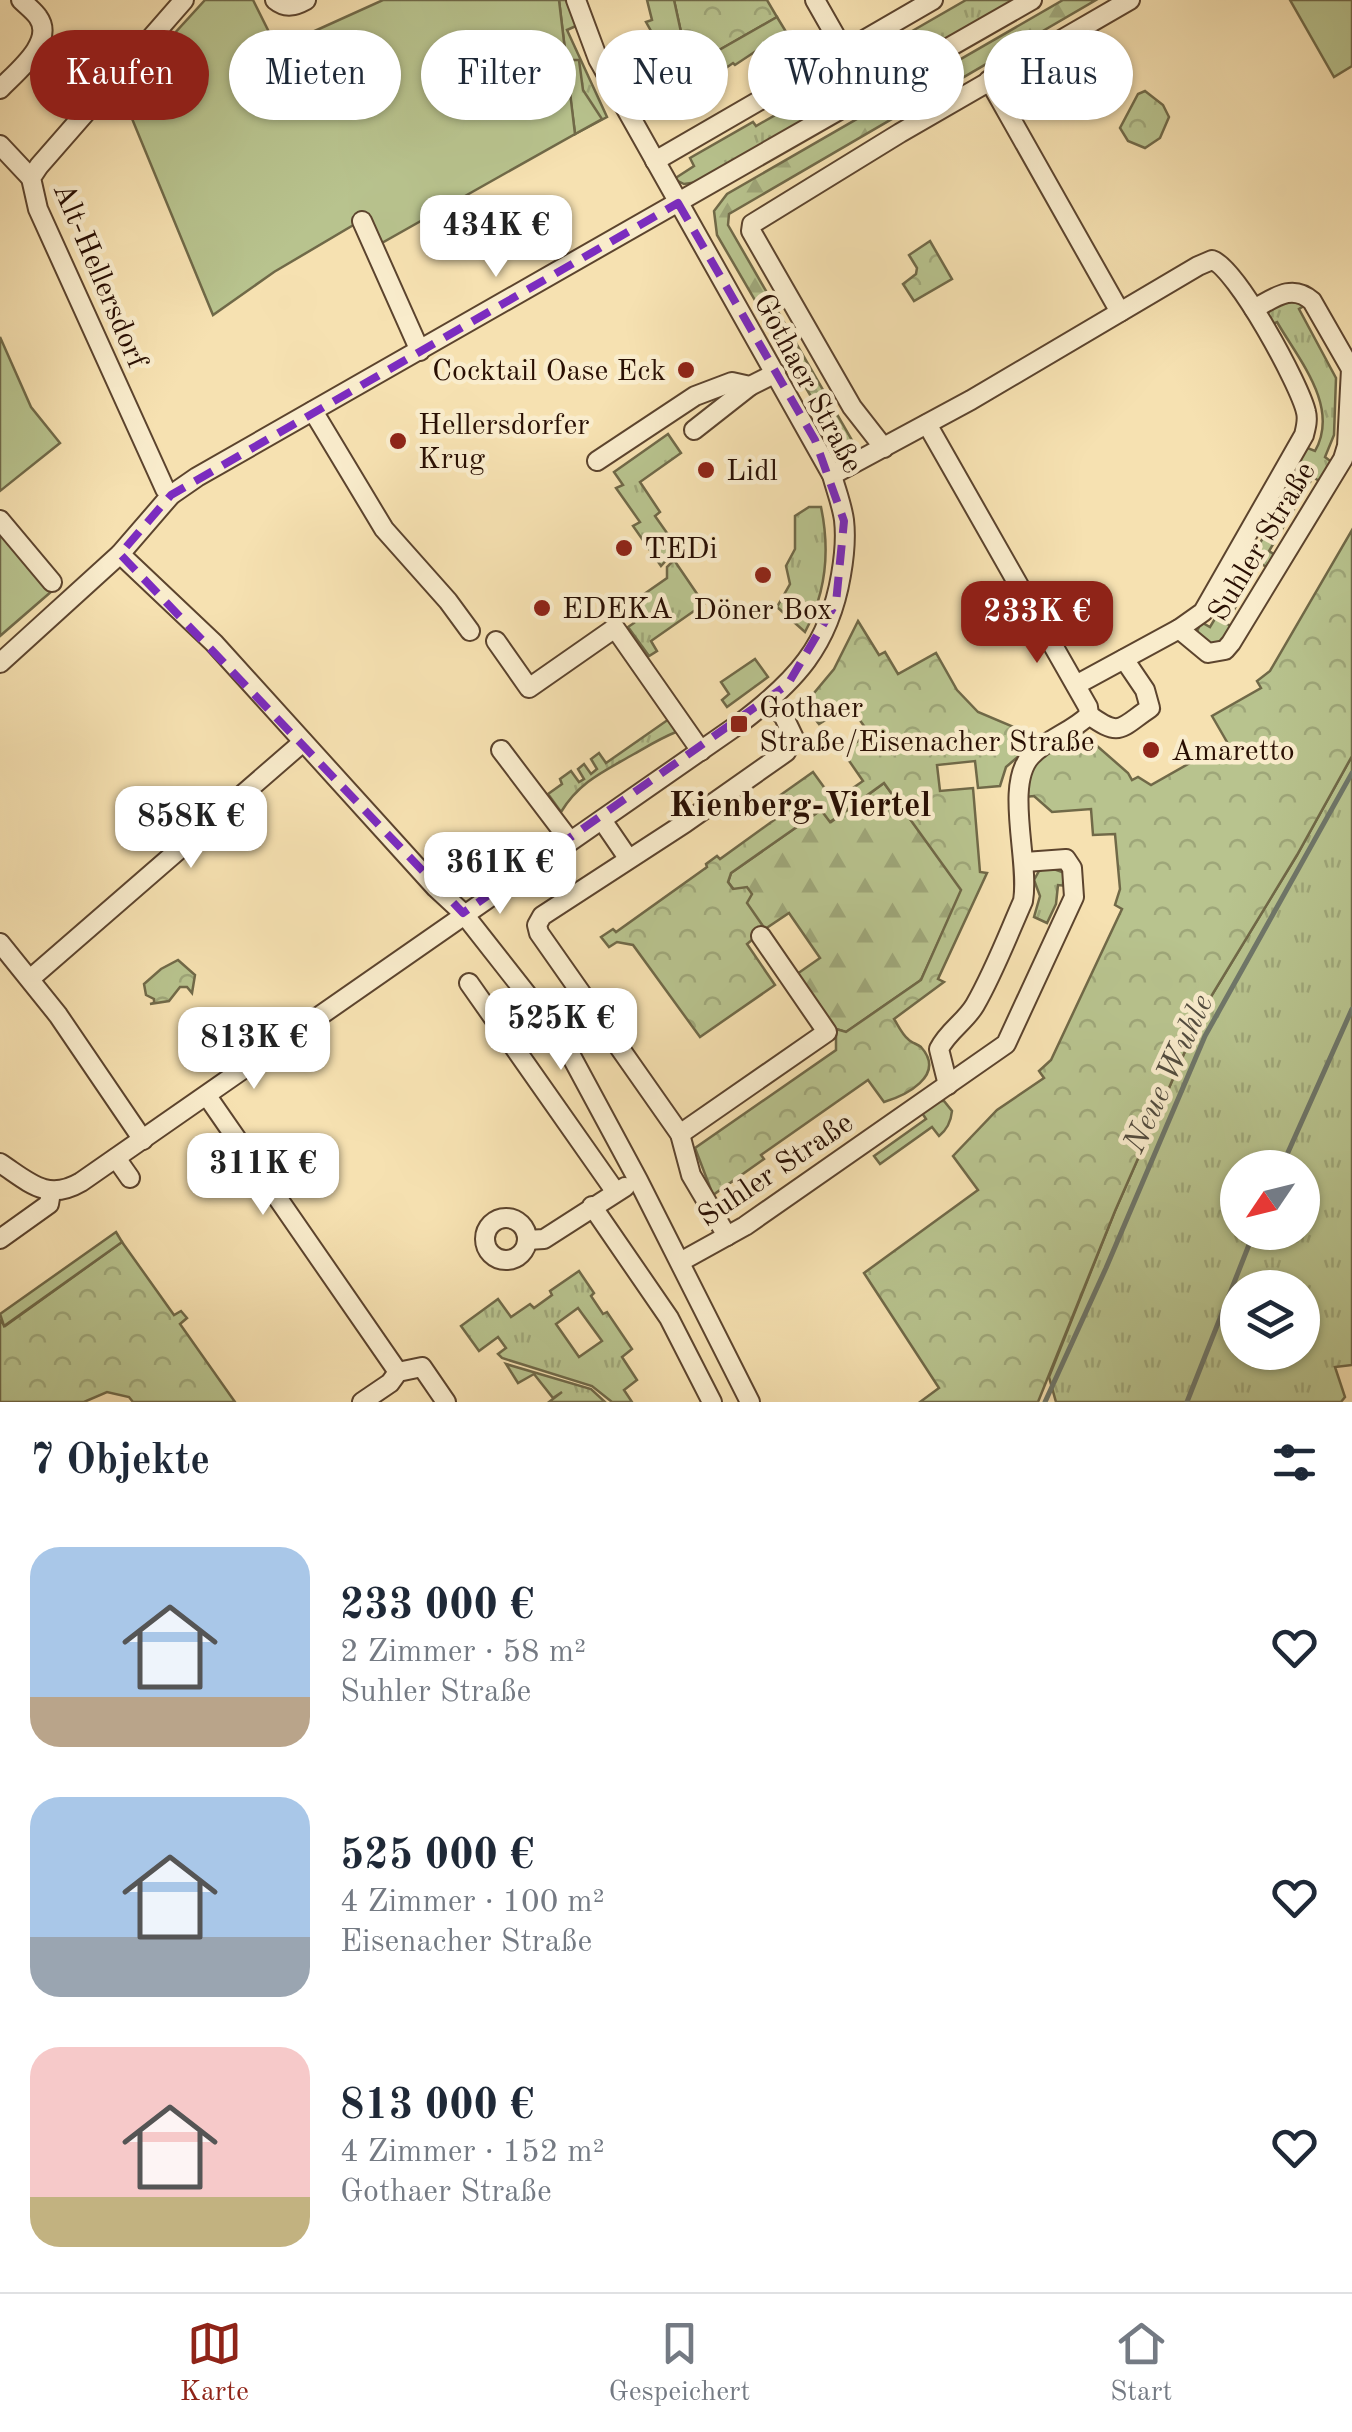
<!DOCTYPE html>
<html lang="de">
<head>
<meta charset="utf-8">
<style>
	:root { --surface:#fff; --page:#f2f2f3; --text:#1f2937; --muted:#747a83; --line:#e0e1e3; --accent:#8f2418 }
	body { margin:0; font-family:"Old Standard TT",serif; background:var(--page); color:var(--text); height:100vh; display:flex; flex-direction:column; font-size:38px; white-space:nowrap }
	* { box-sizing:border-box; margin:0 }
	p { font-size:32px; color:var(--muted) }
	.icon { flex:none; width:55px; height:55px; fill:none; stroke:currentColor; stroke-width:2; stroke-linecap:round; stroke-linejoin:round }
	.map { position:relative; height:1402px; overflow:hidden }
	.details { display:flex; flex-direction:column; background:var(--surface); flex:1 }
	.details>* { flex:none }
	.banner { position:absolute; left:30px; top:30px; width:1292px; height:90px; display:flex; gap:20px }
	.needle { width:65px; rotate:235deg }
	.controls { position:absolute; left:1220px; top:1150px; display:grid; gap:20px }
	.controls a { display:grid; place-items:center; width:100px; height:100px; border-radius:50%; background:var(--surface); box-shadow:0 2px 8px #0004; font-size:50px }
	.price { position:absolute; translate:-50% -85px; padding:0 22px; border-radius:20px; background:#fff; color:#222; font-size:32px; line-height:65px; filter:drop-shadow(0 2px 5px #0008) }
	.price::after { content:''; position:absolute; left:50%; top:60px; width:30px; height:22px; margin-left:-15px; background:inherit; clip-path:polygon(0 0,100% 0,50% 100%) }
	.price.active { background:var(--accent); color:#fff }
	ul { padding:0; list-style:none }
	li { display:flex; align-items:center; gap:30px; height:250px; padding:0 30px }
	li span { display:grid; place-items:center; flex:none; width:280px; height:200px; border-radius:30px; color:#555 }
	li>.icon { margin-inline-start:auto }
	span .icon { width:120px; height:120px; fill:#fffc; stroke-width:1 }
	li b { font-size:42px }
	h2 { display:flex; justify-content:space-between; align-items:center; height:120px; padding:0 30px; font-size:42px }
	.pill { padding:0 35px; border-radius:45px; background:var(--surface); box-shadow:0 2px 8px #0004; font-size:35px; line-height:90px }
	.pill.active { background:var(--accent); color:#fff }
	.menu { display:flex; justify-content:space-around; align-items:center; height:140px; border-top:2px solid var(--line); background:var(--surface); font-size:28px; color:var(--muted) }
	.menu a { display:grid; justify-items:center; gap:5px }
	.menu .active { color:var(--accent) }
	.map>svg:first-child { display:block }
	.grass { fill:url(#grass-tufts); stroke:#706948; stroke-width:2.5; fill-rule:evenodd }
	.forest { fill:url(#forest-firs); stroke:#706948; stroke-width:2.5 }
	.park { fill:url(#park-crowns); stroke:#706948; stroke-width:2.5 }
	.garden { fill:#b8c38e; stroke:#706948; stroke-width:2.5 }
	.lines { fill:none; stroke-linecap:round; stroke-linejoin:round }
	.stream { stroke:#6f776a; stroke-width:5 }
	.minor-casing { stroke:#5c442e; stroke-width:22 }
	.minor { stroke:#f9eccc; stroke-width:18 }
	.marked { fill:none; stroke:#7b2cbf; stroke-width:8; stroke-dasharray:20 12; stroke-linejoin:round }
	.poi-dot { fill:#8f2418; stroke:#f9eccc; stroke-width:4 }
	.labels { text-anchor:middle; stroke-width:9; stroke-linejoin:round; paint-order:stroke }
	.street-label { font-size:30px; fill:#290f03; stroke:#f9eccc }
	.poi-label { font-size:30px; fill:#290f03; stroke:#f9eccc; text-anchor:start }
	.water-label { font-size:32px; font-style:italic; fill:#524c3f; stroke:#f9eccc }
	.quarter-label { font-size:35px; font-weight:bold; fill:#290f03; stroke:#f9eccc }
</style>
</head>
<body>
<div class="map">
<svg width="1352" height="1402" viewBox="0 0 1352 1402">
	<defs>
		<pattern id="grass-tufts" width="24" height="20" patternUnits="userSpaceOnUse" patternTransform="scale(2.5)"><rect width="24" height="20" fill="#b8c38e"/><path d="M3 7l-1-3M5 7V3M7 7l1-3M15 17l-1-3M17 17v-4M19 17l1-3" fill="none" stroke="#9ea679"/></pattern>
		<pattern id="forest-firs" width="22" height="20" patternUnits="userSpaceOnUse" patternTransform="scale(2.5)"><rect width="22" height="20" fill="#b8c38e"/><path d="M5 1l3.5 6h-7zM16 11l3.5 6h-7z" fill="#9ea679"/></pattern>
		<pattern id="park-crowns" width="20" height="18" patternUnits="userSpaceOnUse" patternTransform="scale(2.5)"><rect width="20" height="18" fill="#b8c38e"/><path d="M2 6a3 3 0 1 1 6 0M12 15a3 3 0 1 1 6 0" fill="none" stroke="#9ea679"/></pattern>
	</defs>
	<rect width="100%" height="100%" fill="#f6e1b1"/>
	<filter id="stains"><feTurbulence type="fractalNoise" baseFrequency=".002" numOctaves="4"/><feColorMatrix values="0 0 0 0 .2 0 0 0 0 .09 0 0 0 0 .02 0 0 0 .5 -.17"/></filter>
	<radialGradient id="worn" r=".72"><stop offset=".6" stop-color="#630" stop-opacity="0"/><stop offset="1" stop-color="#630" stop-opacity=".3"/></radialGradient>
	<g class="grass">
		<path d="M559,0H568L576,26L567,30L607,117L575,134Z"/>
		<path d="M966,0H1016L698,182L684,184L674,179L694,166L690,158L753,122L756,126L784,110L781,106L859,60L872,54L875,57L901,42L900,38Z"/>
		<path d="M1283,298L1307,304L1299,309L1336,378L1334,435L1325,457L1333,463L1322,483L1313,477L1269,551L1278,557L1271,569L1261,564L1226,623L1235,629L1215,649L1196,634L1201,622L1210,627L1252,557L1244,550L1251,539L1260,543L1303,472L1294,466L1305,447L1315,451C1340,407 1299,360 1277,322L1268,326V312Z"/>
		<path d="M668,434L681,453L640,482L660,512L655,516L667,533L659,539L671,555L661,566L633,526L640,522L616,488L623,485L614,472Z"/>
		<path d="M809,507H821C830,550 826,593 805,632L777,607L790,584L786,566L795,549V516Z"/>
		<path d="M674,560L704,604L651,641L657,651L649,656L628,627L634,623L624,608L667,578V567Z"/>
		<path d="M755,659L768,677L727,707L722,700L729,694L721,682Z"/>
		<path d="M669,719L676,732C661,738 648,746 634,754C605,771 580,781 561,812L548,794L562,784L560,779L571,771L579,782L584,779L578,769L584,764L591,774L597,769L591,759L599,753L606,763Z"/>
		<path d="M1352,756V1365L1335,1367L1345,1397L1341,1402H1056L1049,1377L1115,1211L1204,1008L1297,855ZM1238,1168H1302V1232H1238ZM1238,1288H1302V1352H1238Z"/>
		<path d="M1048,867L1065,873L1068,886L1058,885L1056,904L1047,923L1034,917L1040,896L1034,880L1039,871Z"/>
		<path d="M935,1101H944L952,1111C951,1121 948,1129 939,1136L932,1127L880,1164L874,1156L926,1119L920,1110Z"/>
		<path d="M579,1271L594,1293L591,1296L603,1314L607,1312L632,1349L622,1357L637,1380L624,1390L632,1402H612L592,1386L502,1358L498,1354L506,1348L498,1337L479,1351L461,1326L498,1299L511,1317L530,1304L534,1308L552,1295L550,1291ZM578,1308L602,1341L579,1357L556,1324Z"/>
		<path d="M506,1364L591,1389L605,1402H549L562,1392L553,1398L534,1374L518,1383Z"/>
	</g>
	<g class="forest">
		<path d="M1063,0H1096L729,214L728,225L857,449L845,455L717,235L714,211L727,194Z"/>
		<path d="M570,60H579L583,90L602,119L575,134L566,64Z"/>
		<path d="M884,783L962,890L921,980L846,1032L836,1029L797,974L820,958L789,913L765,929L728,882L731,873L821,810L831,822Z"/>
	</g>
	<g class="park">
		<path d="M674,0H767L777,17L693,65L694,76L703,91L690,98L686,55Z"/>
		<path d="M1145,91L1163,105L1169,117L1160,138L1145,148L1128,141L1120,128L1138,94Z"/>
		<path d="M930,241L952,279L914,301L903,284L916,274L917,268L909,255Z"/>
		<path d="M1352,530V756L1297,855L1204,1008L1115,1211L1038,1402H920L939,1388L864,1273L978,1190L953,1156L997,1110L1044,1078L1039,1071L1051,1060L1122,909L1115,905L1120,889L1115,834L1093,835L1091,809L1052,812L1034,796L1024,797L1035,761L1080,731L1128,773L1132,780L1138,777L1151,785L1227,742L1212,716L1261,688L1257,681L1270,671Z"/>
		<path d="M858,621L879,655L885,652L898,674L936,653L957,690L978,712L1040,738L1006,767L1000,786L978,788L975,761L937,765L940,791L973,788L980,872L987,873L938,979L944,982L894,1019C898,1025 902,1034 908,1039C911,1043 918,1044 921,1047C947,1076 904,1096 884,1102L868,1080L761,1155L764,1159L713,1195L695,1148L836,1050V1029L846,1032L921,980L961,890L884,783L830,822L821,810L731,873L728,882L733,889L747,887L752,894L747,903L765,929L747,944L775,985L700,1037L633,945L617,942L609,947L601,937L613,929L616,932L707,867L706,864L717,856L720,859L788,810L779,796L813,772L834,801L863,781L843,752L869,733L849,705L819,724L804,705L834,669Z"/>
		<path d="M178,960L195,975L192,993L187,987H180L169,1001L150,1004L154,1003V999L146,995L144,984L161,969Z"/>
		<path d="M122,1242L174,1315L181,1311L187,1318L180,1324L235,1402H133L129,1397L107,1392L84,1402H0V1320L5,1326Z"/>
	</g>
	<g class="garden">
		<path d="M205,0H253L277,48L383,0H559L575,134L380,244L367,217L274,272L213,315L121,92Z"/>
		<path d="M647,0H674L686,55L690,98L680,75L677,76L667,59L670,57L664,46L660,47L646,22L652,20Z"/>
		<path d="M1290,0H1352V66L1334,77Z"/>
		<path d="M777,17L788,35L764,49L762,47L735,65L733,63L700,86L693,65Z"/>
		<path d="M0,337L31,407L60,443L0,491Z"/>
		<path d="M0,513L52,591L0,636Z"/>
		<path d="M116,1232L122,1242L4,1326L0,1314Z"/>
	</g>
	<g class="lines">
		<g class="stream">
			<path d="M1281,1168L1352,1009"/>
			<path d="M1045,1402L1106,1268L1205,1036L1352,773"/>
			<path d="M1187,1402L1254,1232"/>
		</g>
		<g class="minor-casing">
			<g id="minor">
				<path d="M275,0C286,9 295,6 306,0"/>
				<path d="M815,0L844,51"/>
				<path d="M989,80L1120,312"/>
				<path d="M0,89C15,73 56,42 38,17C34,11 26,5 21,0"/>
				<path d="M0,145L31,178"/>
				<path d="M655,161L933,0"/>
				<path d="M362,221L420,351"/>
				<path d="M313,411L384,529L448,601L470,631"/>
				<path d="M927,424L1088,707L1089,715C1072,732 1048,738 1031,756C1004,785 1030,861 1023,901C1008,935 994,972 975,1005C965,1022 948,1031 939,1049L948,1085"/>
				<path d="M694,430L750,386"/>
				<path d="M884,448L852,407L751,231L752,224L900,133L1130,0"/>
				<path d="M597,461L695,396L732,382L750,386L776,373"/>
				<path d="M832,475L971,400L1198,266L1212,260C1236,267 1300,385 1306,412C1308,420 1306,427 1304,435L1203,612L1179,629L1076,685"/>
				<path d="M171,495L165,489L38,209L31,178L39,166L184,0"/>
				<path d="M0,520L52,582"/>
				<path d="M120,554L214,643L436,888L463,913L562,1039L638,1180L750,1402"/>
				<path d="M1179,629L1208,653L1225,650L1231,643L1343,459L1347,446L1351,369L1312,301C1292,283 1274,298 1254,309"/>
				<path d="M496,641L529,688L615,628L701,751"/>
				<path d="M0,663L120,554L171,495L197,477L1032,0"/>
				<path d="M1089,715C1121,738 1120,728 1150,708L1145,690L1124,659"/>
				<path d="M501,750L570,841"/>
				<path d="M602,820L628,858"/>
				<path d="M0,943L58,1015L143,1140"/>
				<path d="M30,979L303,742"/>
				<path d="M469,983L615,1191"/>
				<path d="M207,1096L398,1372"/>
				<path d="M680,1134L827,1032L761,936"/>
				<path d="M116,1158L130,1178"/>
				<path d="M0,1163C29,1182 47,1202 81,1182L739,724C795,682 829,646 841,575C844,558 846,537 844,520C842,505 836,490 832,475L598,59L576,0"/>
				<path d="M592,1206L669,1318L712,1402"/>
				<circle cx="506" cy="1239" r="21"/>
				<path d="M727,1236L691,1175L680,1134L539,933L537,925L542,916L685,823L786,752L794,738L784,717L770,700"/>
				<path d="M0,1239L49,1204L51,1192"/>
				<path d="M527,1240L544,1239L625,1187"/>
				<path d="M680,1262L745,1226L1006,1044L1074,897L1072,868L1066,859L1025,862"/>
				<path d="M362,1402L390,1383L398,1372L422,1367L446,1402"/>
			</g>
		</g>
		<use href="#minor" class="minor"/>
	</g>
	<path class="marked" d="M678,203L815,440L844,521L836,603L788,684L463,913L120,554L171,495Z"/>
	<g class="poi-dot">
		<circle cx="686" cy="370" r="10"/>
		<circle cx="398" cy="441" r="10"/>
		<circle cx="706" cy="470" r="10"/>
		<circle cx="624" cy="548" r="10"/>
		<circle cx="763" cy="575" r="10"/>
		<circle cx="542" cy="608" r="10"/>
		<rect x="729" y="714" width="20" height="20" rx="5"/>
		<circle cx="1151" cy="750" r="10"/>
	</g>
	<g class="labels">
		<g class="street-label">
			<text transform="translate(101 275) rotate(67)" y="10">Alt-Hellersdorf</text>
			<text transform="translate(809 383) rotate(62)" y="10">Gothaer Straße</text>
			<text transform="translate(1261 541) rotate(-59)" y="10">Suhler Straße</text>
			<text transform="translate(775 1169) rotate(-34)" y="10">Suhler Straße</text>
		</g>
		<g class="poi-label">
			<text x="666" y="380" text-anchor="end">Cocktail Oase Eck</text>
			<text x="418" y="434">Hellersdorfer<tspan x="418" dy="34">Krug</tspan></text>
			<text x="726" y="480">Lidl</text>
			<text x="644" y="558">TEDi</text>
			<text x="562" y="618">EDEKA</text>
			<text x="763" y="619" text-anchor="middle">Döner Box</text>
			<text x="759" y="717">Gothaer<tspan x="759" dy="34">Straße/Eisenacher Straße</tspan></text>
			<text x="1171" y="760">Amaretto</text>
		</g>
		<g class="water-label">
			<text transform="translate(1167 1073) rotate(-65)" y="11">Neue Wuhle</text>
		</g>
		<g class="quarter-label">
			<text x="800" y="816">Kienberg-Viertel</text>
		</g>
	</g>
	<rect width="100%" height="100%" filter="url(#stains)"/>
	<rect width="100%" height="100%" fill="url(#worn)"/>
</svg>
<div class="controls">
<a><svg class="needle" viewBox="-14 -14 28 28"><path d="M0-13l5 13h-10z" fill="#e53935"/><path d="M0 13l5-13h-10z" fill="#747a83"/></svg></a>
<a><svg class="icon" aria-label="layers" viewBox="0 0 24 24"><path d="M12 4l9 5-9 5-9-5zM3 14l9 5 9-5"/></svg></a>
</div>
<b class="price" style="left:496px;top:280px">434K €</b>
<b class="price active" style="left:1037px;top:666px">233K €</b>
<b class="price" style="left:191px;top:871px">858K €</b>
<b class="price" style="left:500px;top:917px">361K €</b>
<b class="price" style="left:561px;top:1073px">525K €</b>
<b class="price" style="left:254px;top:1092px">813K €</b>
<b class="price" style="left:263px;top:1218px">311K €</b>
<div class="banner">
<a class="pill active">Kaufen</a>
<a class="pill">Mieten</a>
<a class="pill">Filter</a>
<a class="pill">Neu</a>
<a class="pill">Wohnung</a>
<a class="pill">Haus</a>
</div>
</div>
<section class="details">
<h2>7 Objekte<svg class="icon" aria-label="filters" viewBox="0 0 24 24"><path d="M4 7h16M4 17h16"/><circle cx="9" cy="7" r="2"/><circle cx="15" cy="17" r="2"/></svg></h2>
<ul>
<li><span style="background:linear-gradient(#a9c7e8 75%,#b9a48a 0)"><svg class="icon" aria-label="home" viewBox="0 0 24 24"><path d="M3 11l9-7 9 7M6 9v11h12V9"/></svg></span><div><b>233 000 €</b><p>2 Zimmer · 58 m²</p><p>Suhler Straße</p></div><svg class="icon" aria-label="heart" viewBox="0 0 24 24"><path d="M12 20l-8-8c-3-5 5-10 8-4 3-6 11-1 8 4z"/></svg></li>
<li><span style="background:linear-gradient(#a9c7e8 70%,#9aa5b1 0)"><svg class="icon" aria-label="home" viewBox="0 0 24 24"><path d="M3 11l9-7 9 7M6 9v11h12V9"/></svg></span><div><b>525 000 €</b><p>4 Zimmer · 100 m²</p><p>Eisenacher Straße</p></div><svg class="icon" aria-label="heart" viewBox="0 0 24 24"><path d="M12 20l-8-8c-3-5 5-10 8-4 3-6 11-1 8 4z"/></svg></li>
<li><span style="background:linear-gradient(#f6c9c9 75%,#c2b280 0)"><svg class="icon" aria-label="home" viewBox="0 0 24 24"><path d="M3 11l9-7 9 7M6 9v11h12V9"/></svg></span><div><b>813 000 €</b><p>4 Zimmer · 152 m²</p><p>Gothaer Straße</p></div><svg class="icon" aria-label="heart" viewBox="0 0 24 24"><path d="M12 20l-8-8c-3-5 5-10 8-4 3-6 11-1 8 4z"/></svg></li>
</ul>
</section>
<nav class="menu">
<a class="active"><svg class="icon" aria-label="map" viewBox="0 0 24 24"><path d="M3 6l6-2 6 2 6-2v14l-6 2-6-2-6 2zM9 4v14M15 6v14"/></svg>Karte</a>
<a><svg class="icon" aria-label="saved" viewBox="0 0 24 24"><path d="M7 4h10v16l-5-4-5 4z"/></svg>Gespeichert</a>
<a><svg class="icon" aria-label="home" viewBox="0 0 24 24"><path d="M3 11l9-7 9 7M6 9v11h12V9"/></svg>Start</a>
</nav>
</body>
</html>
